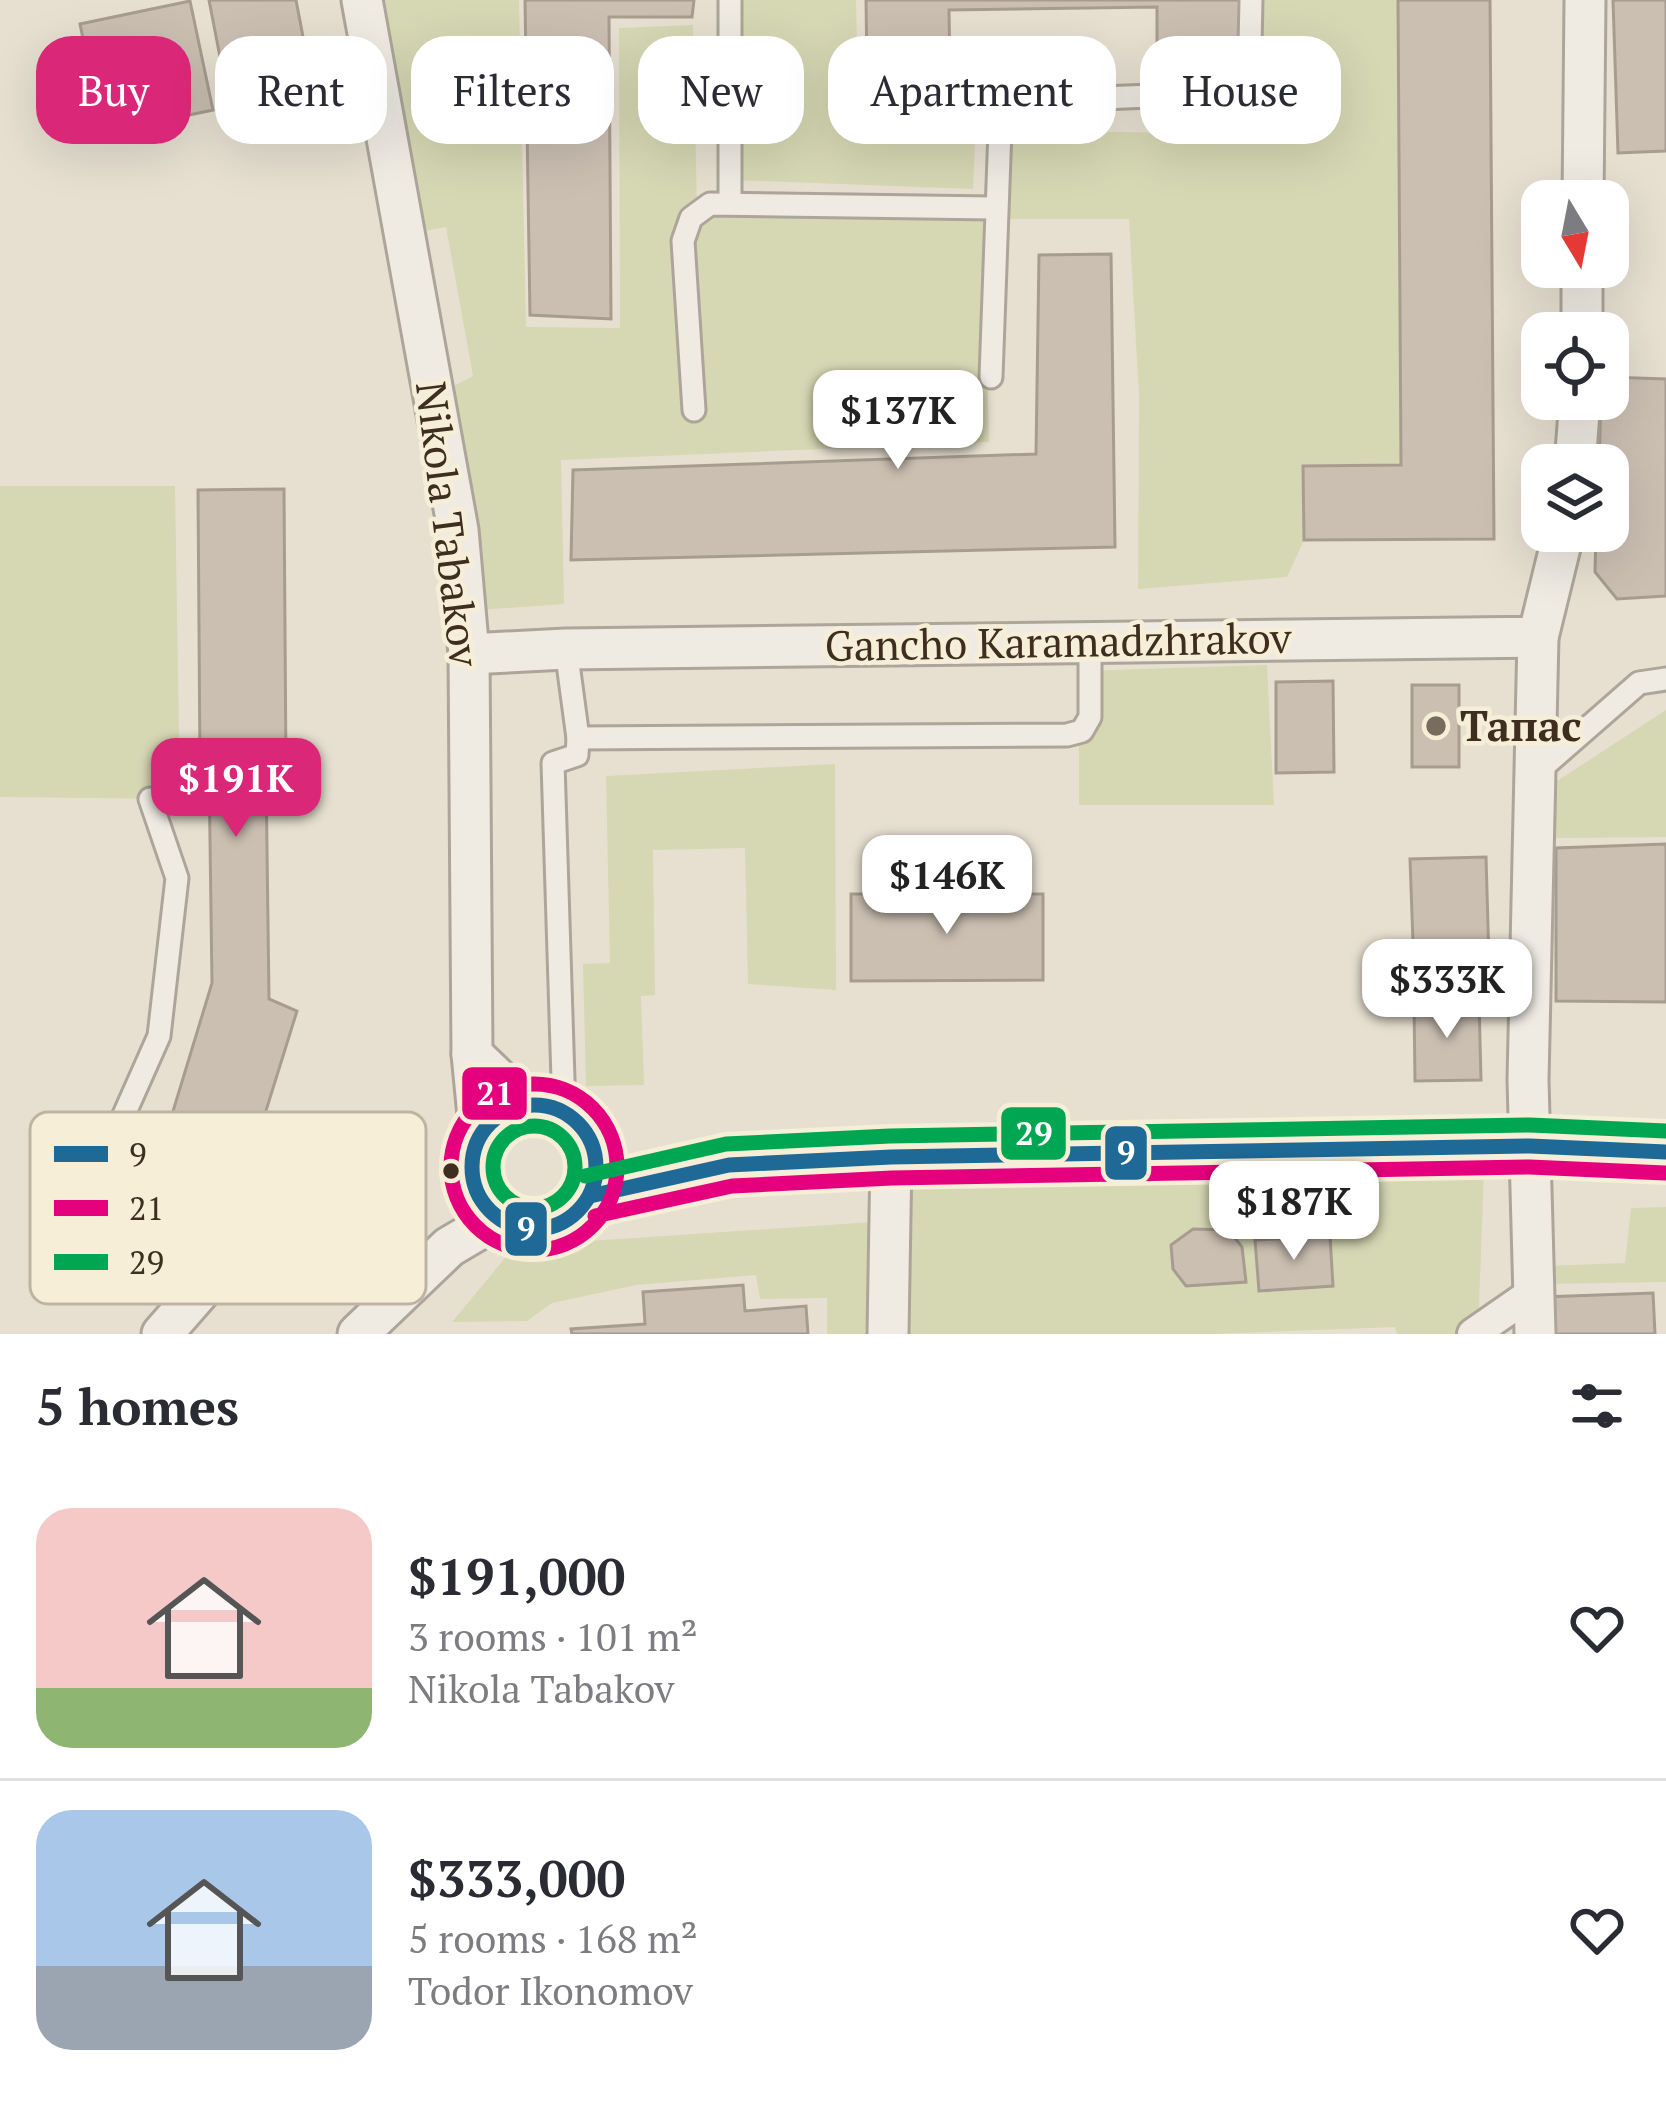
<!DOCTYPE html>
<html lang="en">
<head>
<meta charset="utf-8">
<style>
	:root { --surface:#fff; --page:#f2f2f3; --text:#2b2b33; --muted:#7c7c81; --line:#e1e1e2; --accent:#db2777 }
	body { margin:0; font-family:"PT Serif",serif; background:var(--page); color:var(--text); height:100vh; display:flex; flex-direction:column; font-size:45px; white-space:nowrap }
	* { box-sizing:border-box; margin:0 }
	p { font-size:39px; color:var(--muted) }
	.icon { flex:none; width:66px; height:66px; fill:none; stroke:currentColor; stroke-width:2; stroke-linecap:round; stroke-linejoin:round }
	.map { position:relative; height:1334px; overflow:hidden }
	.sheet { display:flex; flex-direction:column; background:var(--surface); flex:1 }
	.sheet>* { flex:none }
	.banner { position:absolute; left:36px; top:36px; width:1596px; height:108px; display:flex; gap:24px }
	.needle { width:78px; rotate:170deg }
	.tools { position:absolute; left:1521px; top:180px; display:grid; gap:24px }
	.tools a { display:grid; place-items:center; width:108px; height:108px; border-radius:24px; background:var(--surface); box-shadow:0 12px 48px #0002; font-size:60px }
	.price { position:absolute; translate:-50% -102px; padding:0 27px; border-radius:24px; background:#fff; color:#222; font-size:39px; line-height:78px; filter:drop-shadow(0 3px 6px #0008) }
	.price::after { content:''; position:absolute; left:50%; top:72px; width:36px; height:27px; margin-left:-18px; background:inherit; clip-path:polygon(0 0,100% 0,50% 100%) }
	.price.selected { background:var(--accent); color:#fff }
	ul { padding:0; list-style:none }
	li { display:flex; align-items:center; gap:36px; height:300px; padding:0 36px }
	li+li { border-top:3px solid var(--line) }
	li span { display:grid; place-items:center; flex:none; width:336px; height:240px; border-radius:36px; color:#555 }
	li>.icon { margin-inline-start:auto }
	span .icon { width:144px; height:144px; fill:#fffc; stroke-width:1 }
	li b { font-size:51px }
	h2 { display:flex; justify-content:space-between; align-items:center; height:144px; padding:0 36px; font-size:51px }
	.chip { padding:0 42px; border-radius:36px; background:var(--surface); box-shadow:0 12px 48px #0002; font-size:42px; line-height:108px }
	.chip.selected { background:var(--accent); color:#fff }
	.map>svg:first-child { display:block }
	.green { fill:#d6d7b3 }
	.building { fill:#cbbfb2; stroke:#a89c90; stroke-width:3 }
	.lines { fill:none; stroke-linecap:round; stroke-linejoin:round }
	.service-casing { stroke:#ada599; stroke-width:27 }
	.pedestrian-casing { stroke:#ada599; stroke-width:36 }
	.minor-casing { stroke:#ada599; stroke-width:45 }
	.tertiary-casing { stroke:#ada599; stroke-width:57 }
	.service { stroke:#efebe3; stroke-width:21 }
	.pedestrian { stroke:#efebe3; stroke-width:30 }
	.minor { stroke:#efebe3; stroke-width:39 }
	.tertiary { stroke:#efebe3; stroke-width:51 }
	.bus-1-casing { stroke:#f7eed8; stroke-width:24 }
	.bus-2-casing { stroke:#f7eed8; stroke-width:24 }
	.bus-3-casing { stroke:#f7eed8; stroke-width:24 }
	.bus-1 { stroke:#1f6997; stroke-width:15 }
	.bus-2 { stroke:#e5007d; stroke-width:15 }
	.bus-3 { stroke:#00a651; stroke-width:15 }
	.poi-dot { fill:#786c5e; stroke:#f7eed8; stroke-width:4.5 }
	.bus-dot { fill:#3d2e20; stroke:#f7eed8; stroke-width:4.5 }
	.labels { text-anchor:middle; stroke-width:9; stroke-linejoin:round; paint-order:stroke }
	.street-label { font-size:42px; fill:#3d2e20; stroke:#f7eed8 }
	.poi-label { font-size:42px; font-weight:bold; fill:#3d2e20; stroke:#f7eed8; text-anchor:start }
	.key { fill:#f7eed8; stroke:#bfb4a1; stroke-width:3 }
	.key-label { font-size:33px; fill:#3d2e20 }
	.line-badge { stroke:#f7eed8; stroke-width:4.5 }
	.badge-label { font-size:33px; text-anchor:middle; font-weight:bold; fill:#fff }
</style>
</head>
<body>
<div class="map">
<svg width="1666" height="1334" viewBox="0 0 1666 1334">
	<rect width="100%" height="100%" fill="#e7e0d1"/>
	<g class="green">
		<path d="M371,0H519L526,327L620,328L619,28L693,25L697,210L984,219L989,442L561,460L564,604L478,610L448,389L473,376L446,227L413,233Z"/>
		<path d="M734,0H856L859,143L975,142L973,189L734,180Z"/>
		<path d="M1263,0H1398L1401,465L1303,466L1304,540L1287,577L1138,589L1139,395L1129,219H1004L1006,131L1307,134L1308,55H1262Z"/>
		<path d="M0,486H175L180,799L0,797Z"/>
		<path d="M1267,665L1274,805H1079V671Z"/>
		<path d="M1666,710V837L1553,838L1554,783Z"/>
		<path d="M835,764L836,990L748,984L745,848L653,850L655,995L641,996L644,1085L586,1086L583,964L610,963L606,776Z"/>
		<path d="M1484,1170L1478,1334H1397L1395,1327L1212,1334H827V1298L760,1299L756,1275L636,1285L552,1303L527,1321L452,1322L515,1246L902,1220L901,1190Z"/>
		<path d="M1666,1207V1282L1544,1284L1545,1266L1625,1263L1631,1208Z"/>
	</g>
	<g class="building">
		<path d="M209,0H296L304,42L220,57Z"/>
		<path d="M525,0H694L692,17H609L611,319L530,315Z"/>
		<path d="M866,0H1240L1241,71L1157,72V7L949,10L951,139L868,140Z"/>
		<path d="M1398,0H1490L1494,539L1304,540L1303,466L1401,465Z"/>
		<path d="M1613,0H1666V151L1618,153Z"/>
		<path d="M190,1L213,110L102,133L80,24Z"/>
		<path d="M1303,62L1305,131L1267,132L1265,63Z"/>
		<path d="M328,82L338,110L297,125L287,97Z"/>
		<path d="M1111,254L1115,547L571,560L573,470L1036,454L1039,255Z"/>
		<path d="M1608,377L1666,379V596L1617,599L1595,572L1596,531H1608V465H1599L1601,399H1608Z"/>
		<path d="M284,489L286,771L266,773L269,999L297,1011L237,1204L153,1177L212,983L209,768L200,767L198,490Z"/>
		<path d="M1333,681L1334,772L1276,773V682Z"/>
		<rect x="1412" y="685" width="47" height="82"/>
		<path d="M1666,844V1002L1556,1001V848Z"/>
		<path d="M1486,857L1490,995L1415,998L1410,859Z"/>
		<path d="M851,894H1043V980L851,981Z"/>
		<path d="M1479,1001L1481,1080L1415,1081L1414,1003Z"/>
		<path d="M1193,1229L1229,1230L1242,1247L1246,1282L1186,1286L1173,1269L1171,1245Z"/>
		<path d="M1330,1236L1333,1286L1259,1291L1255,1240Z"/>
		<path d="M743,1285L745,1311L806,1306L808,1334H572L571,1329L645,1324L643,1292Z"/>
		<path d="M1653,1293L1655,1334H1544L1543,1297Z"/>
	</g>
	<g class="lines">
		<g class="service-casing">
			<g id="service">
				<path d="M730,0V201"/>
				<path d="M991,377L1001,102L1249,92L1251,0"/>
				<path d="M694,410L683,241L691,218L710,204L993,208"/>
				<path d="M566,649L578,738L1067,735L1082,731L1090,717V642"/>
				<path d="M1536,773L1639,683L1666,679"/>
				<path d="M564,1111L553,763L577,755L578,738"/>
				<path d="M91,1189L159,1036L177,878L150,799"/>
			</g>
		</g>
		<g class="pedestrian-casing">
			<path id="pedestrian" d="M1473,1334L1535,1291"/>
		</g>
		<g class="minor-casing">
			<g id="minor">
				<path d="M362,0L458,530L469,654L472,1054L480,1136"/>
				<path d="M1583,201L1585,0"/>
				<path d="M1582,333V267"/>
				<path d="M1575,465L1580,399"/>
				<path d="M469,654L566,649L1538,637L1564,531"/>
				<path d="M472,1054L525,1105"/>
				<path d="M64,1181L91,1189L118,1240L171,1237L195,1260L198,1293L162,1334"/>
				<path d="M358,1334L449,1247L498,1218"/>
				<path d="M888,1334L891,1157"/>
				<path d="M1535,1334L1528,1080L1538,637"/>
			</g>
		</g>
		<g class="tertiary-casing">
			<g id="tertiary">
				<circle cx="534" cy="1167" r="62"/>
				<path d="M590,1196L729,1165L891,1157L1530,1146L1666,1152"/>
			</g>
		</g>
		<use href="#service" class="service"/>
		<use href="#pedestrian" class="pedestrian"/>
		<use href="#minor" class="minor"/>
		<use href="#tertiary" class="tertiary"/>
		<g class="bus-1-casing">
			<g id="bus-1">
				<circle cx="534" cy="1167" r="62"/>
				<path d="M590,1196L729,1165L891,1157L1530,1146L1666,1152"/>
			</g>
		</g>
		<g class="bus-2-casing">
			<g id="bus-2">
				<circle cx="534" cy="1167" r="83"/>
				<path d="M595,1216L732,1186L892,1178L1530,1167L1665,1173"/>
			</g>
		</g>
		<g class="bus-3-casing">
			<g id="bus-3">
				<circle cx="534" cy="1167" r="41"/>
				<path d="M585,1176L726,1144L890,1136L1530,1125L1666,1131"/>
			</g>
		</g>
		<use href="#bus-1" class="bus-1"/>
		<use href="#bus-2" class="bus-2"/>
		<use href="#bus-3" class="bus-3"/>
	</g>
	<circle class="poi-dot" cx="1436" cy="726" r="12"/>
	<circle class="bus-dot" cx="451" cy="1171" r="10"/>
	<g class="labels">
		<g class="street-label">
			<text transform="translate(448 524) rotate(83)" y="15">Nikola Tabakov</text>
			<text transform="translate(1058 642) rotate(-1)" y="15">Gancho Karamadzhrakov</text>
		</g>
		<g class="poi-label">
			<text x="1460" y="741">Тапас</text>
		</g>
	</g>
	<rect x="30" y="1112" width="396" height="192" rx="18" class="key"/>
	<rect x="54" y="1146" width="54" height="16" fill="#1f6997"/>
	<rect x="54" y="1200" width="54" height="16" fill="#e5007d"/>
	<rect x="54" y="1254" width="54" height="16" fill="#00a651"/>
	<g class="key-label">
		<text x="129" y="1166">9</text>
		<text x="129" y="1220">21</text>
		<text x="129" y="1274">29</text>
	</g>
	<g class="line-badge">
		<rect x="460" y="1065" width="69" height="57" rx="12" fill="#e5007d"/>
		<rect x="999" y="1105" width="69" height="57" rx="12" fill="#00a651"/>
		<rect x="1103" y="1124" width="46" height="58" rx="12" fill="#1f6997"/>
		<rect x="503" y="1200" width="46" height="58" rx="12" fill="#1f6997"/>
	</g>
	<g class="badge-label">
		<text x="495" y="1105">21</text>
		<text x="1034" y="1145">29</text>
		<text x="1126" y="1164">9</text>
		<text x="526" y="1240">9</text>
	</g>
</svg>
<div class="tools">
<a><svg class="needle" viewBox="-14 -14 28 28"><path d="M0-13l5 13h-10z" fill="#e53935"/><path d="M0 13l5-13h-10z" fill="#7c7c81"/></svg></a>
<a><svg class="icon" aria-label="locate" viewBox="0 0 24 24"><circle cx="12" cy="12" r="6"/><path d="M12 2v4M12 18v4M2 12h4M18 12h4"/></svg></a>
<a><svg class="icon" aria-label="layers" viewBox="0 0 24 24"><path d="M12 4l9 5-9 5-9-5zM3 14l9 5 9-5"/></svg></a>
</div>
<b class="price" style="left:898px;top:472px">$137K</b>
<b class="price selected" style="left:236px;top:840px">$191K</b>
<b class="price" style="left:947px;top:937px">$146K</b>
<b class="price" style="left:1447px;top:1041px">$333K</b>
<b class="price" style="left:1294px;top:1263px">$187K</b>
<div class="banner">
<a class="chip selected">Buy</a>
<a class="chip">Rent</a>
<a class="chip">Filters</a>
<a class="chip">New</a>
<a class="chip">Apartment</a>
<a class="chip">House</a>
</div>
</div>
<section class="sheet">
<h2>5 homes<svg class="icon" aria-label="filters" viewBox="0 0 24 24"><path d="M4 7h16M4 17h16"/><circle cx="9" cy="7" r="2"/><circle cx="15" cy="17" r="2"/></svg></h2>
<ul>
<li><span style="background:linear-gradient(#f6c9c9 75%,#8fb573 0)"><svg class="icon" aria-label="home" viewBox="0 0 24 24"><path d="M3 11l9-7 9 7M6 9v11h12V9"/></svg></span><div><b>$191,000</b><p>3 rooms · 101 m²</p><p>Nikola Tabakov</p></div><svg class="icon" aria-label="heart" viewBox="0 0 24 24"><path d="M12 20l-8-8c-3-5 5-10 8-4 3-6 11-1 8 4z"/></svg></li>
<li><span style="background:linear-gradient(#a9c7e8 65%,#9aa5b1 0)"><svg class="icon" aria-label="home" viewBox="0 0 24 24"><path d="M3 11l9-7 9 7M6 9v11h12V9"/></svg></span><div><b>$333,000</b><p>5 rooms · 168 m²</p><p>Todor Ikonomov</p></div><svg class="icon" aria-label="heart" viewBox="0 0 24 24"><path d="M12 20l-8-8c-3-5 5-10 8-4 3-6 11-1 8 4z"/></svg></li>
</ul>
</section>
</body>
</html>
